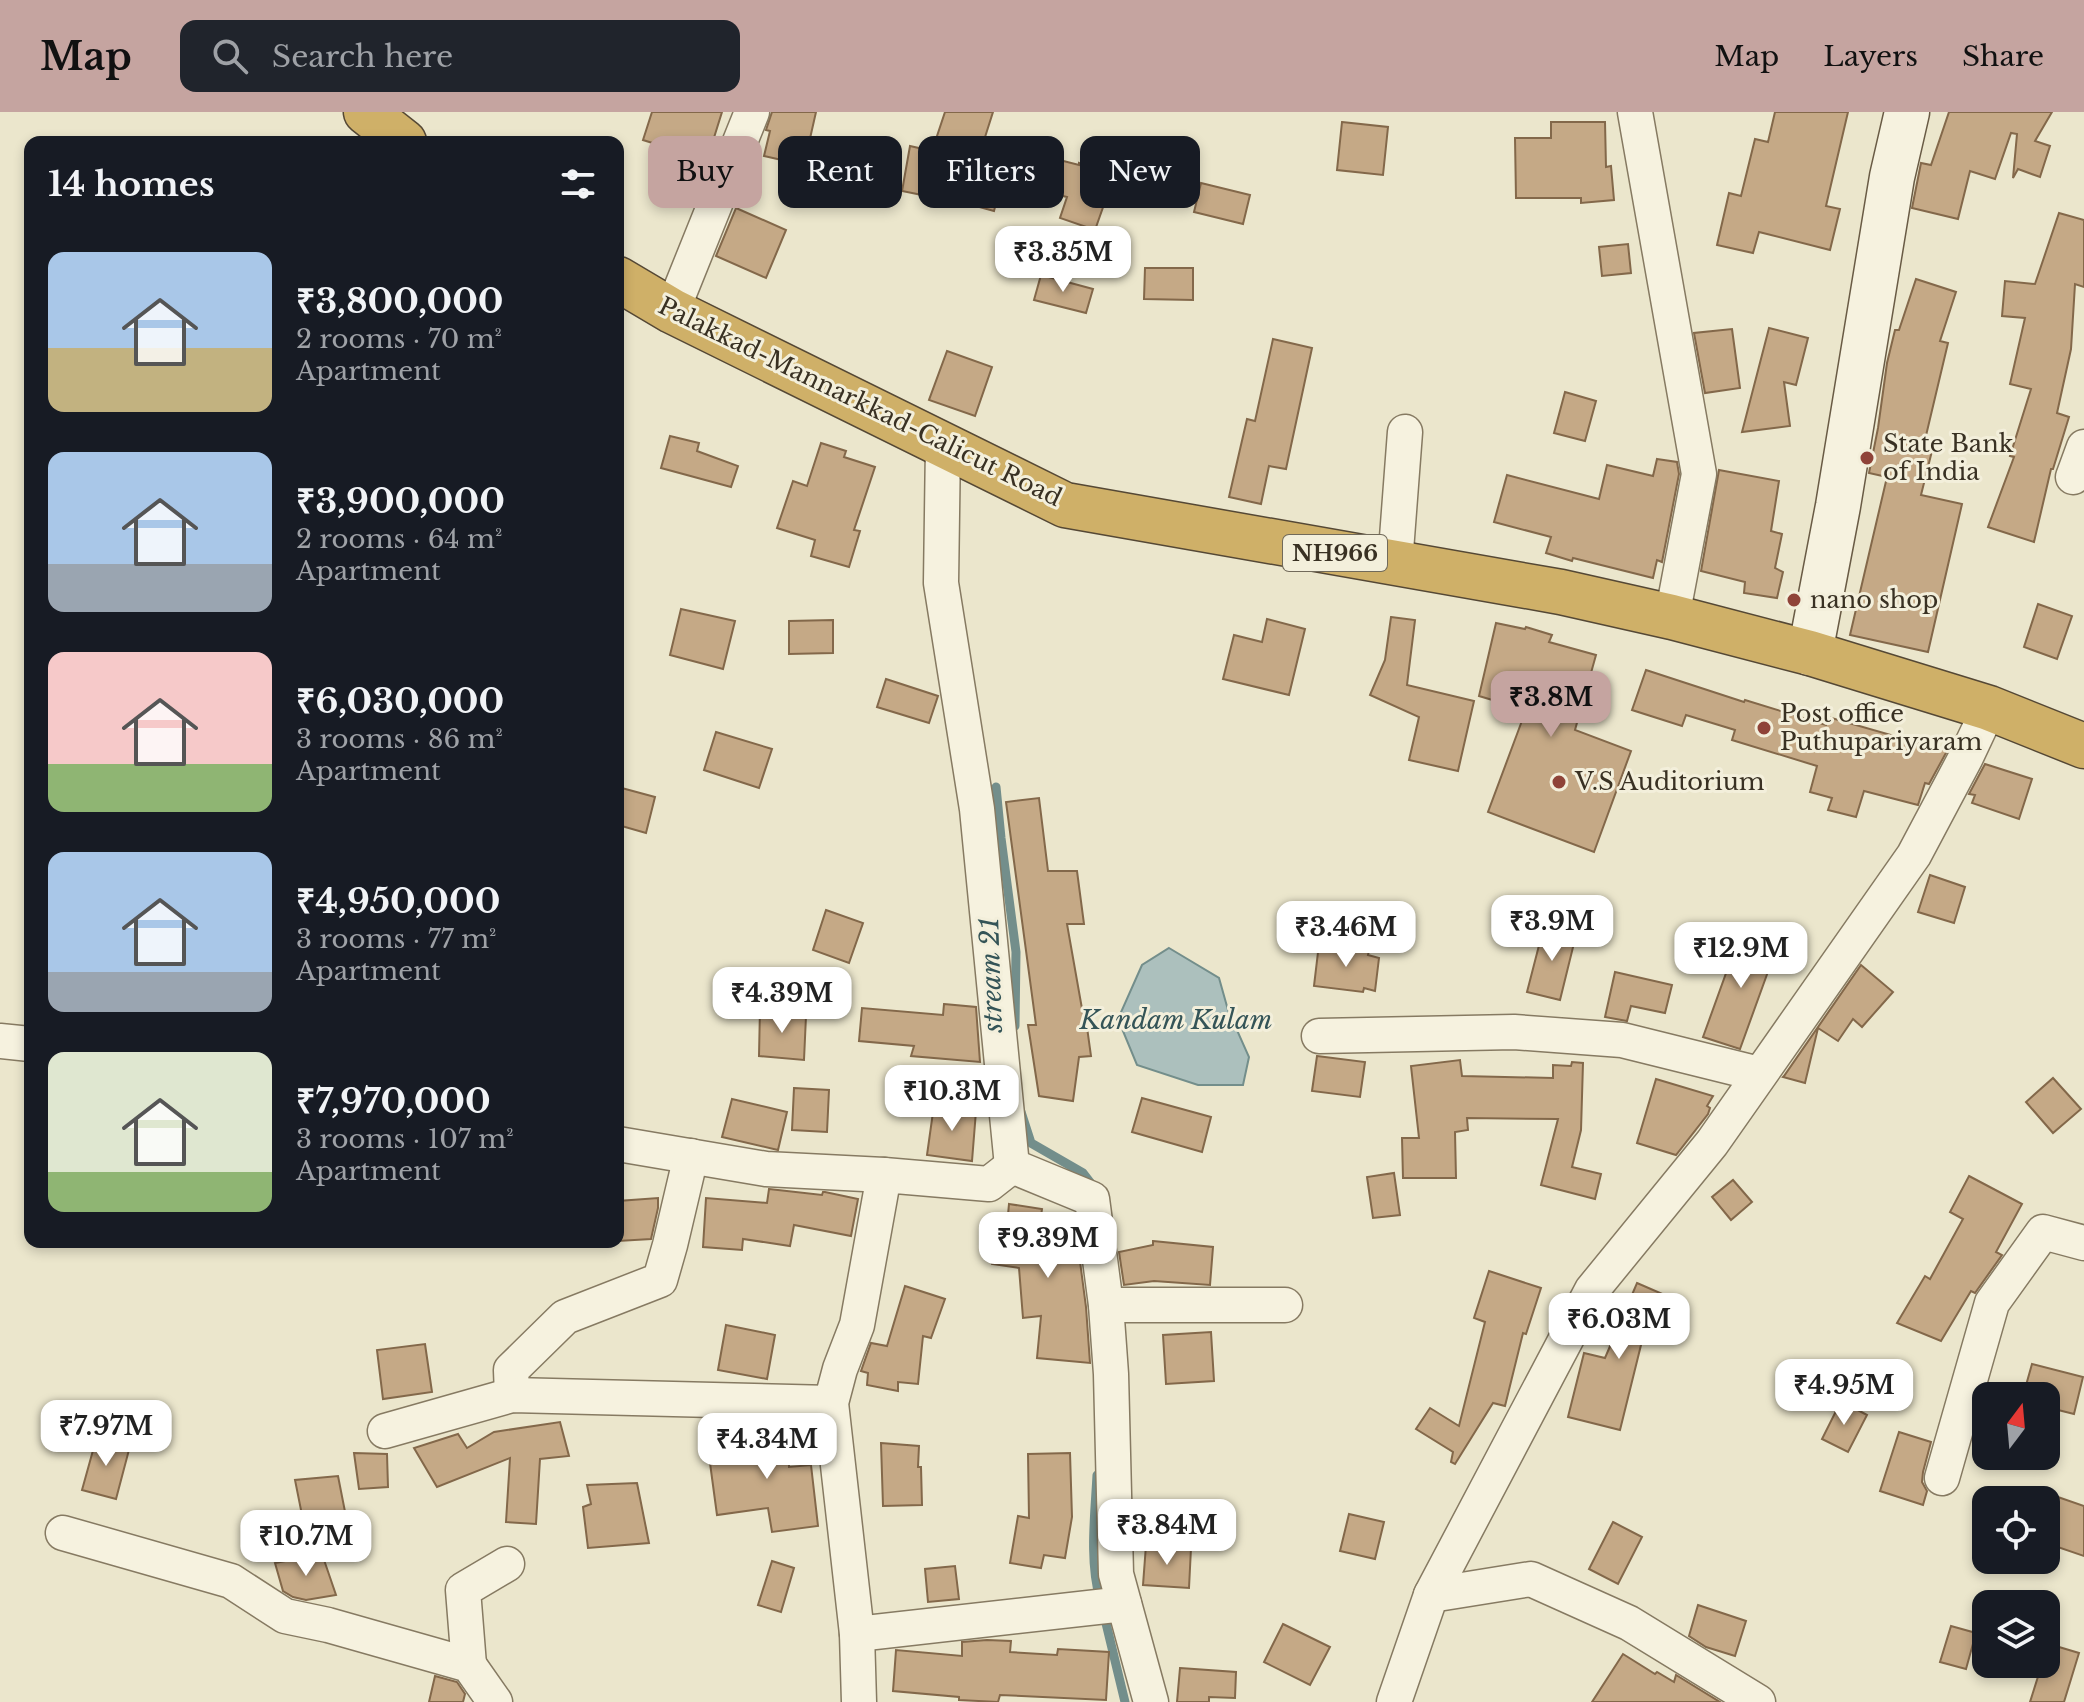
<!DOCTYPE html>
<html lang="en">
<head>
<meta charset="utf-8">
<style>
	:root { --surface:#171b24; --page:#20242c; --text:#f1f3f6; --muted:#9ea1a6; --accent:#c5a4a0 }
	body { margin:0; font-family:"Libre Baskerville",serif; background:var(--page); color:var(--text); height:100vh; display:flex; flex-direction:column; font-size:30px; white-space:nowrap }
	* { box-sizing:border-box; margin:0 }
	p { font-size:26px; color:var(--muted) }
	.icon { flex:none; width:44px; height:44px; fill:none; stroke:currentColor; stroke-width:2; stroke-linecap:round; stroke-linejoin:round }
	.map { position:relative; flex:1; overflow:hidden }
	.panel { position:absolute; left:24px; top:24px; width:600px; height:1112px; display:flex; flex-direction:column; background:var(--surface); border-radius:16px; box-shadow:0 4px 12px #0003 }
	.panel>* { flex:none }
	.guide { position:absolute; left:648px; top:24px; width:760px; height:72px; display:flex; gap:16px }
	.needle { width:52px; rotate:16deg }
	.tools { position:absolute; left:1972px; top:1270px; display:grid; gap:16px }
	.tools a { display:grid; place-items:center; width:88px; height:88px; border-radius:16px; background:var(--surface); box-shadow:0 4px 12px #0003; font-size:40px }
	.price { position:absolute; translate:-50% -68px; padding:0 18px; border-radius:16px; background:#fff; color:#222; font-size:26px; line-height:52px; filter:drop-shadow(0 2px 4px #0008) }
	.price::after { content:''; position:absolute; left:50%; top:48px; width:24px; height:18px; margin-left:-12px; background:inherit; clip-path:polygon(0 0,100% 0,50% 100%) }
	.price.selected { background:var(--accent); color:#111 }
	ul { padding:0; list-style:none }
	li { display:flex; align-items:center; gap:24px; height:200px; padding:0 24px }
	li span { display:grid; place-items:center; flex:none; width:224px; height:160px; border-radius:16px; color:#555 }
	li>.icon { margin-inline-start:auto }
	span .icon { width:96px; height:96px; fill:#fffc; stroke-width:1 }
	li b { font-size:34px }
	h2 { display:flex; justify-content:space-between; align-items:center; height:96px; padding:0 24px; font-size:34px }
	.tag { padding:0 28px; border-radius:16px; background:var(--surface); box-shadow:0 4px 12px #0003; font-size:28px; line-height:72px }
	.tag.selected { background:var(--accent); color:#111 }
	header { display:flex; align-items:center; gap:48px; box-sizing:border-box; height:112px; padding:0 40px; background:var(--accent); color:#111 }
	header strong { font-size:38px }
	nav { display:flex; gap:44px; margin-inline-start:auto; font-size:28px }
	.search { width:560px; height:72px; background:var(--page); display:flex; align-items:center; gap:20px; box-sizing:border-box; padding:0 28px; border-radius:16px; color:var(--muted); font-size:30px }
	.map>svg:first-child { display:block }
	.water { fill:#acc0bd; stroke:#738e8b; stroke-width:2 }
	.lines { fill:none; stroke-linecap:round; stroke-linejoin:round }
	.stream { stroke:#738e8b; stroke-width:9 }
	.building { fill:#c5a986; stroke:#83684a; stroke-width:2 }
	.street-casing { stroke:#867a62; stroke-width:37 }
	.secondary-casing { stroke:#695b45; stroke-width:47 }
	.highway-casing { stroke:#554835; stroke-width:47 }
	.street { stroke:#f6f2df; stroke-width:34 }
	.secondary { stroke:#f6f2df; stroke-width:44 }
	.highway { stroke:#cfb068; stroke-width:44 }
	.poi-dot { fill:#8f4338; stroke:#f3efdb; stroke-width:3 }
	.labels { text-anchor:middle; stroke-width:6; stroke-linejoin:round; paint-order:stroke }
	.shield { fill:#f3efdb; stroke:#716a5a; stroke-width:2 }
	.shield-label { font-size:22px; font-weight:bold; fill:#393123 }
	.street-label { font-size:24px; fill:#393123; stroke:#f3efdb }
	.poi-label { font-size:24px; fill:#393123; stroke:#f3efdb; text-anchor:start }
	.water-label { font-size:26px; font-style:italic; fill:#345457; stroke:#f3efdb }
</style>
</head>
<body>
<header>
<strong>Map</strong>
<div class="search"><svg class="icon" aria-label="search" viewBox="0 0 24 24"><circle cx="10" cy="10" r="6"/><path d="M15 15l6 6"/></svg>Search here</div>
<nav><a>Map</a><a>Layers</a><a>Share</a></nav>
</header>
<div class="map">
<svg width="2084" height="1590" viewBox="0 0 2084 1590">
	<rect width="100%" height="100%" fill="#ebe6cc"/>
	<path class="water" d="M1169,836L1219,866L1228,898L1249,945L1243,973H1198L1137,953L1118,907L1142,853Z"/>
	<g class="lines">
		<g class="stream">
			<path d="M996,675L1001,726L1016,840L1015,914"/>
			<path d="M1021,1000L1031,1031L1083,1061L1093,1074"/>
			<path d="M1097,1363C1095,1403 1089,1448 1100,1487"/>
			<path d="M1104,1503L1125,1590"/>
		</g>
	</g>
	<g class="building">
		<path d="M652,0H722L707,48L643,28Z"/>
		<path d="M772,0H816L804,53L764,44L770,19L766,18Z"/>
		<path d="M945,0H993L979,44L1006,52L994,99L943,85L942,87L902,79L910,34L932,39Z"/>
		<path d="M1775,0H1848L1826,94L1840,97L1830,138L1759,120L1753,141L1717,133L1729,81L1741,84L1755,27L1768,30Z"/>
		<path d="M1949,0H2052L2035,29L2050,34L2040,65L2018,57L2013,66L2017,22L2011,21L1995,67L1970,59L1958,107L1912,96L1921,51L1931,53Z"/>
		<path d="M1342,10L1388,15L1383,63L1337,58Z"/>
		<path d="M1551,10H1605L1606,55L1611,54L1614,88L1581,91V86H1516L1515,26H1551Z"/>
		<path d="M1032,41L1079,53V51L1114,64L1095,118L1060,106L1067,85L1024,75Z"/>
		<path d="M1201,71L1250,83L1243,112L1194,100Z"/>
		<path d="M736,96L786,118L766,166L716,144Z"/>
		<path d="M2059,101L2084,108V175L2075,172L2071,237L2057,301L2069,305L2053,357H2051L2034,430L1988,415L2014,345L2010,344L2031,277L2010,272L2025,206L2002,204L2005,169L2035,172Z"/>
		<path d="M1628,132L1631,161L1602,164L1599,135Z"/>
		<path d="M1145,156H1193V188L1144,187Z"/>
		<path d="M1041,163L1093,177L1086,201L1034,188Z"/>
		<path d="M1916,167L1956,180L1940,229L1948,231L1924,332L1933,335L1921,383L1962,392L1928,540L1850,523L1887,365L1869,361L1878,316L1887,251L1895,218H1899Z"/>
		<path d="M1769,216L1808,226L1796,273L1784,270L1790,314L1742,320Z"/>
		<path d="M1732,217L1740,276L1705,281L1694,221Z"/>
		<path d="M1273,227L1312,236L1286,357L1269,354L1261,392L1229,385L1247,307L1255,309Z"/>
		<path d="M947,239L992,255L975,304L929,288Z"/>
		<path d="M1565,280L1596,289L1585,329L1554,321Z"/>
		<path d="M670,324L699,331L697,339L738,354L731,375L661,356Z"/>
		<path d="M821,331L846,339L844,345L875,355L854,418L860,419L849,455L811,444L815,428L777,416L793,369L807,374Z"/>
		<path d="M1657,347L1677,350L1679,362L1662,450L1657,448L1653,466L1573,446L1572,449L1546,441L1551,425L1494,410L1507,363L1599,387L1607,353L1653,364Z"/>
		<path d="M1719,358L1779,369L1771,419L1782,422L1775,456L1783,460L1777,486L1744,481L1745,470L1701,459Z"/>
		<path d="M2038,492L2072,504L2057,547L2024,535Z"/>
		<path d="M681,497L735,509L723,557L670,543Z"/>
		<path d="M1391,505L1415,508L1407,573L1474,589L1458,659L1409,648L1419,605L1370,583L1385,548Z"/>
		<path d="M1267,507L1305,517L1289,583L1223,567L1234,523L1262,530Z"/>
		<path d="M833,508V541L789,542V509Z"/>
		<path d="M1496,511L1525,517L1526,515L1552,523L1549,530L1596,543L1575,618L1631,639L1594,740L1488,700L1526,598L1479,584Z"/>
		<path d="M1646,558L1744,590L1745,588L1826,613L1828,605L1947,639L1929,672L1925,671L1918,693L1864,679L1856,705L1828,698L1832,686L1810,680L1817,654L1732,628L1735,618L1686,603L1682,614L1632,598Z"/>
		<path d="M886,567L938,584L929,611L877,595Z"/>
		<path d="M716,620L772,637L759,676L704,658Z"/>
		<path d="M1985,652L2032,667L2019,707L1972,691L1975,683L1969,682Z"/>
		<path d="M618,675L655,685L646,721L618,713Z"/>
		<path d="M1039,686L1048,759H1077L1084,812H1067L1084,908H1086L1091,944L1079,945L1073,989L1039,984L1028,913H1036L1006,690Z"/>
		<path d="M1930,763L1965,775L1954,811L1918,800Z"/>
		<path d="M826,798L863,811L849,851L813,838Z"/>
		<path d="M1544,814L1576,823L1560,888L1527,880Z"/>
		<path d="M1752,816L1778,832L1740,937L1703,925L1729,853Z"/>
		<path d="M1319,832L1369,839L1368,843L1379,846L1375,879L1364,876L1363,880L1314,874Z"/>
		<path d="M1861,853L1893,880L1862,915L1853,907L1838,929L1818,916L1805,971L1783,965L1784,964Z"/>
		<path d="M1615,860L1672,873L1665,901L1631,894L1627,909L1605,905Z"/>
		<path d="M944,892L976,895L980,950L911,944L914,934L859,929L862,896L943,903Z"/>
		<path d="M760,896L806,904L804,948L759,944Z"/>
		<path d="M1317,944L1365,950L1360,985L1312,979Z"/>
		<path d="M1460,948L1462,964L1553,966V953L1571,954L1572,950L1583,951L1581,1018L1572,1055L1601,1062L1595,1087L1541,1073L1558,1007L1467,1006L1468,1018L1455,1020L1456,1066H1403L1402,1026H1419L1411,954Z"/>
		<path d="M2053,966L2081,997L2053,1021L2026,990Z"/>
		<path d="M1656,967L1713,984L1707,994L1710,996L1708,1002L1676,1043L1637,1031Z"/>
		<path d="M794,976L829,978L827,1020L792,1018Z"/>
		<path d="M1142,986L1211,1005L1202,1040L1132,1020Z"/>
		<path d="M732,987L787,1000L778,1038L722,1025Z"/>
		<path d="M934,993L976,999L972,1049L927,1043Z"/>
		<path d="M1394,1061L1400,1103L1373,1106L1367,1065Z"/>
		<path d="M1969,1064L2022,1092L1996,1140L2002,1143L1975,1181L1971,1179L1941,1229L1897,1211L1925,1164L1930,1167L1963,1107L1950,1100Z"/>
		<path d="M1733,1068L1752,1090L1731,1108L1712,1085Z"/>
		<path d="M769,1077L822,1083L823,1080H825L858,1087L851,1124L794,1113L790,1134L743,1127L742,1138L703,1135L706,1086L767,1091Z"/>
		<path d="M658,1086V1096L651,1127L618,1129V1089Z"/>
		<path d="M1009,1092L1042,1097L1041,1104H1074L1086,1195L1090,1251L1037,1246L1041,1204L1023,1206L1019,1156L992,1152L996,1123L1006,1124Z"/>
		<path d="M1153,1129L1213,1135L1210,1173L1154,1169L1124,1173L1119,1140L1153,1133Z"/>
		<path d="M1489,1159L1541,1176L1526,1222L1523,1221L1505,1294L1493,1291L1455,1352L1451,1350L1453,1340L1416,1317L1430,1296L1459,1314L1485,1210L1474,1206Z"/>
		<path d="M1637,1171L1674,1187L1657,1231L1643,1225L1620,1318L1568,1305L1584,1241L1605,1246Z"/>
		<path d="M905,1174L945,1187L931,1226L923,1224L918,1272L898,1270V1279L867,1273L868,1261L861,1259L871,1231L887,1234Z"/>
		<path d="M726,1213L775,1223L767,1267L718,1258Z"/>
		<path d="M1211,1220L1214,1269L1166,1272L1163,1223Z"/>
		<path d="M425,1232L432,1280L383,1287L377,1238Z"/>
		<path d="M2032,1252L2083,1265L2074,1302L2046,1295V1284H2023Z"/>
		<path d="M1841,1289L1867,1303L1848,1340L1822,1327Z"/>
		<path d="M753,1309L790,1310L789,1355L811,1353L818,1414L772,1420L768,1396L717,1403L710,1351L752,1346Z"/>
		<path d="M560,1310L569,1344L540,1347L536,1412L506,1410L510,1346L437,1375L414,1336L458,1322L467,1336L494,1320Z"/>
		<path d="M1899,1320L1931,1330L1923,1360L1922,1370L1927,1379L1923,1393L1880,1379Z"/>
		<path d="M97,1324L130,1334L116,1387L82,1378Z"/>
		<path d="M881,1331L919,1334L918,1355H921L922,1393L883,1394Z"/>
		<path d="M354,1341L387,1342L388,1375L359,1377Z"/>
		<path d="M1070,1341L1072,1405L1065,1446L1044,1443L1041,1456L1010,1451L1018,1404L1029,1406L1028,1342Z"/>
		<path d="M338,1364L349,1420L307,1428L295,1368Z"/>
		<path d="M637,1371L649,1431L588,1436L583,1395L591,1392L587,1373Z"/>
		<path d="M2055,1384L2084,1394V1444L2046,1431V1411Z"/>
		<path d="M1349,1402L1384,1410L1375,1447L1340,1439Z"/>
		<path d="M1613,1410L1642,1425L1618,1472L1589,1457Z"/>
		<path d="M1146,1433L1191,1436L1189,1476L1143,1473Z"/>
		<path d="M322,1442L336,1483L306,1488L293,1485L283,1479L275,1451Z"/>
		<path d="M772,1449L794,1456L781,1500L758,1493Z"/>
		<path d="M955,1454L959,1487L928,1490L925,1457Z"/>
		<path d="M1698,1493L1746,1509L1735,1544L1706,1535L1689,1524Z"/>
		<path d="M1283,1512L1330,1535L1310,1573L1264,1550Z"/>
		<path d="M1951,1514L1976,1521L1966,1557L1940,1550Z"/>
		<path d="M987,1528L1011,1529L1010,1540L1057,1543L1058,1537L1109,1540L1106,1588L1000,1583L998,1590L959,1588V1585L893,1579L896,1538L962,1544V1530Z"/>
		<path d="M2049,1532L2079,1541L2064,1590H2030L2042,1552H2046V1540Z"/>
		<path d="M1623,1542L1655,1562L1657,1560L1674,1570L1676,1563L1720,1590H1592Z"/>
		<path d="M1180,1556L1236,1560L1235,1586L1209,1585V1590H1177Z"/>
		<path d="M435,1564L457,1570L465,1582L463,1590H429Z"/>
	</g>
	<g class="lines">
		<g class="street-casing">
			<g id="street">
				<path d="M1635,0L1699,362L1672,505"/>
				<path d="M672,199L752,0"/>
				<path d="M943,333L941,471L977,697L1012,1054L1092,1087L1106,1193L1111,1262L1116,1462L1151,1590"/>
				<path d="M2073,365L2084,335"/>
				<path d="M1395,452L1405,320"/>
				<path d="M1319,924L1514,920L1622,928L1759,962"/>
				<path d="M0,929L30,932"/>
				<path d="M618,1032L766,1057L884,1063"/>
				<path d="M1012,1054L989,1072L884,1063L857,1213L840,1257L831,1291L857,1522L1124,1492"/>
				<path d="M1106,1193H1285"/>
				<path d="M512,1283L511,1258L565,1205L660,1168L670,1133L691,1044"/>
				<path d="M385,1319L512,1283L831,1291"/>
				<path d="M1942,1366L1992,1191L2043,1120L2084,1131"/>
				<path d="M63,1421L231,1469L285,1504L328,1513L469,1553L495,1590"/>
				<path d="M1431,1483L1592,1178L1712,1031L1914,743L1966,645L1989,596"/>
				<path d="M857,1522L859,1590"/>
				<path d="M469,1553L463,1478L507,1452"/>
				<path d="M1394,1590L1431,1483L1531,1467L1629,1511L1758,1590"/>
			</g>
		</g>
		<g class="secondary-casing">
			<path id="secondary" d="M1810,541L1838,394L1892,65L1907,0"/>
		</g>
		<g class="highway-casing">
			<g id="highway">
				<path d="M366,0L404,30"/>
				<path d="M618,167L672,199L1065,393L1561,480L1672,505L1810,541L1989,596L2084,634"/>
			</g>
		</g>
		<use href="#street" class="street"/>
		<use href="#secondary" class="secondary"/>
		<use href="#highway" class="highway"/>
	</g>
	<g class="poi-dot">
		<circle cx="1867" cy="346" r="8"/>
		<circle cx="1794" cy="488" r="8"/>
		<circle cx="1764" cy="616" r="8"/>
		<circle cx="1559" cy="670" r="8"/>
	</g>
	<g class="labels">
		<rect class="shield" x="1283" y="423" width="104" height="36" rx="6"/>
		<g class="shield-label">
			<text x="1335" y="449">NH966</text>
		</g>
		<g class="street-label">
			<text transform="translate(860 290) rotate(26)" y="8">Palakkad-Mannarkkad-Calicut Road</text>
		</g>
		<g class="poi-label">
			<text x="1883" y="340">State Bank<tspan x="1883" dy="28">of India</tspan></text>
			<text x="1810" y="496">nano shop</text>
			<text x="1780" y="610">Post office<tspan x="1780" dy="28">Puthupariyaram</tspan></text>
			<text x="1575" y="678">V.S Auditorium</text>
		</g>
		<g class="water-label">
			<text transform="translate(991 863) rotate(-92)" y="9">stream 21</text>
			<text x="1176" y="917">Kandam Kulam</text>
		</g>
	</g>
</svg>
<div class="tools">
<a><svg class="needle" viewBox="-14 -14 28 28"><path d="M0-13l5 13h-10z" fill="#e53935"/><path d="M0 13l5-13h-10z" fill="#9ea1a6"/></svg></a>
<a><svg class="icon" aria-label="locate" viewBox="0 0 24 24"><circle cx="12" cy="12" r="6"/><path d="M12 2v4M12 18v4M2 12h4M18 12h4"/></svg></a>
<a><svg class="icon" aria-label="layers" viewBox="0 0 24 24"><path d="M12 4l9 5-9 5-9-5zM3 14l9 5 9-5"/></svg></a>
</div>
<b class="price" style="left:1063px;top:182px">₹3.35M</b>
<b class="price selected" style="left:1551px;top:627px">₹3.8M</b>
<b class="price" style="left:1552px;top:851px">₹3.9M</b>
<b class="price" style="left:1346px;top:857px">₹3.46M</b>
<b class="price" style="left:1741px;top:878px">₹12.9M</b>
<b class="price" style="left:782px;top:923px">₹4.39M</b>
<b class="price" style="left:952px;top:1021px">₹10.3M</b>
<b class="price" style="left:1048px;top:1168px">₹9.39M</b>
<b class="price" style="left:1619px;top:1249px">₹6.03M</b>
<b class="price" style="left:1844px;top:1315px">₹4.95M</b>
<b class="price" style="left:106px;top:1356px">₹7.97M</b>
<b class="price" style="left:767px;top:1369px">₹4.34M</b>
<b class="price" style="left:1167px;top:1455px">₹3.84M</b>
<b class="price" style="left:306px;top:1466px">₹10.7M</b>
<div class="guide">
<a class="tag selected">Buy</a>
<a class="tag">Rent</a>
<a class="tag">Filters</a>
<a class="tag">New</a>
</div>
<section class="panel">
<h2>14 homes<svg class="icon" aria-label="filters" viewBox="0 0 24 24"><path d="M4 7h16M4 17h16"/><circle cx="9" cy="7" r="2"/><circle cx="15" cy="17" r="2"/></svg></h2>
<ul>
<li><span style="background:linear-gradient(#a9c7e8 60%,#c2b280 0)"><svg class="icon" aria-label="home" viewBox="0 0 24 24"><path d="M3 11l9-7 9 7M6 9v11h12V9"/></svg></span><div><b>₹3,800,000</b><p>2 rooms · 70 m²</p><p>Apartment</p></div></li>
<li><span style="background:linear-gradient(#a9c7e8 70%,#9aa5b1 0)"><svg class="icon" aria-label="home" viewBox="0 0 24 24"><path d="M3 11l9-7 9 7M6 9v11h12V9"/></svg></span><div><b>₹3,900,000</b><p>2 rooms · 64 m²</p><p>Apartment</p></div></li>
<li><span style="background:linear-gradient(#f6c9c9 70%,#8fb573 0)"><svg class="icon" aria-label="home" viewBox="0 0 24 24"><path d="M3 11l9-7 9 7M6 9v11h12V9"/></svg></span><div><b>₹6,030,000</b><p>3 rooms · 86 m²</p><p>Apartment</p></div></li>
<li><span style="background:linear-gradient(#a9c7e8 75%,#9aa5b1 0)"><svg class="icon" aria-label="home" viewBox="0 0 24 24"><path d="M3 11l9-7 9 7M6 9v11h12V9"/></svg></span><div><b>₹4,950,000</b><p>3 rooms · 77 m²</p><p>Apartment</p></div></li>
<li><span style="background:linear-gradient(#dfe7d0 75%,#8fb573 0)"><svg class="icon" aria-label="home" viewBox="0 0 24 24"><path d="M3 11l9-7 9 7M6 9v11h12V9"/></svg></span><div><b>₹7,970,000</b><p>3 rooms · 107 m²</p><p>Apartment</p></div></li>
</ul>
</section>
</div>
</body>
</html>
